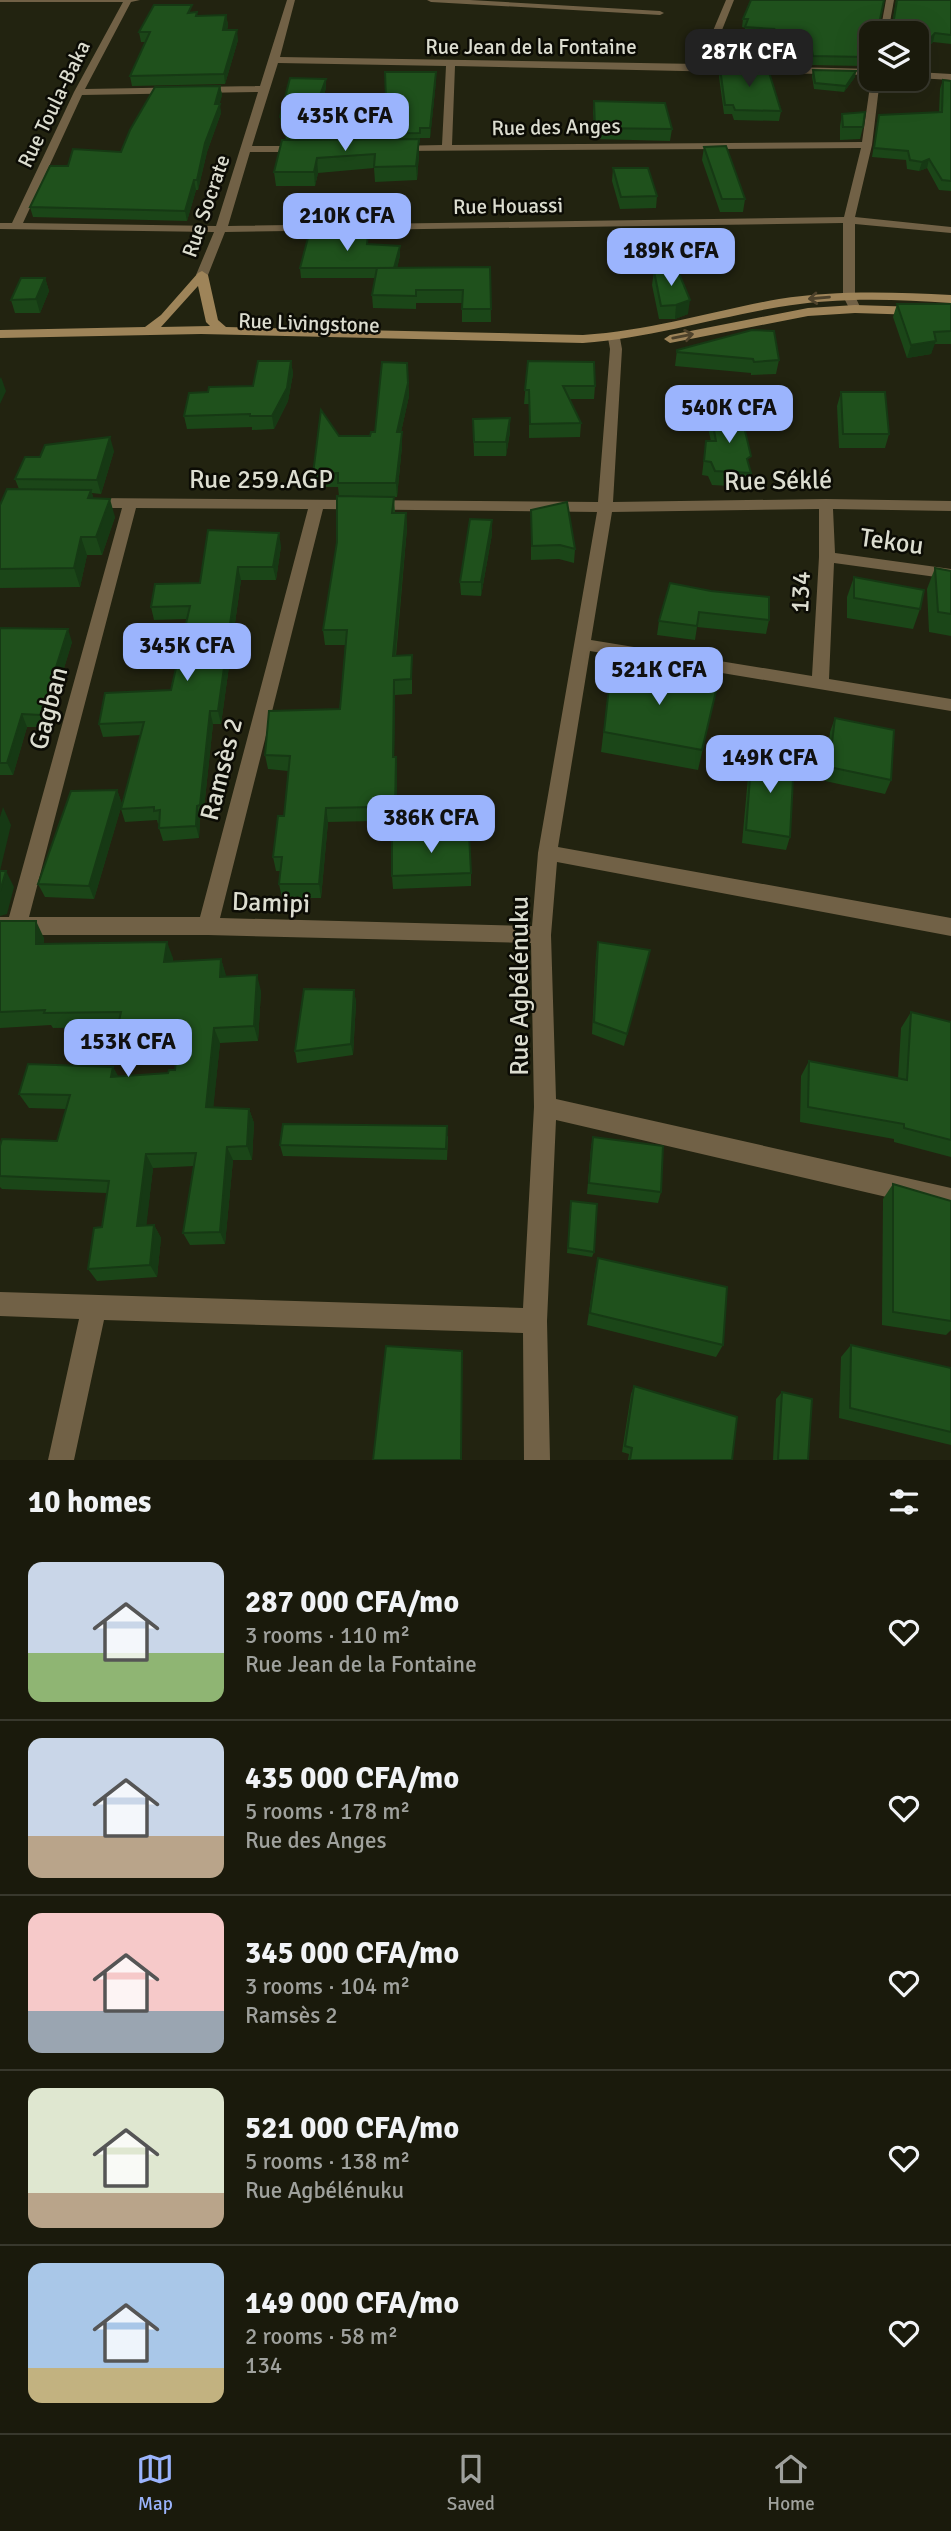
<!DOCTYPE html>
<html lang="en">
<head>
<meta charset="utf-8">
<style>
	:root { --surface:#1a1a0c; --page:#27271a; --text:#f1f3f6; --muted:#9fa19d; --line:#38382d; --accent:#9bb4fd }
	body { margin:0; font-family:Signika,sans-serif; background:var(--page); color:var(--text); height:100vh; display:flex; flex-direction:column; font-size:26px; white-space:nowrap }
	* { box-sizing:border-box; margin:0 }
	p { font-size:23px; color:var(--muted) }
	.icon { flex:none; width:38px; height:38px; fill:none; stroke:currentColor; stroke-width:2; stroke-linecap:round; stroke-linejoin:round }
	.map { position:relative; height:1460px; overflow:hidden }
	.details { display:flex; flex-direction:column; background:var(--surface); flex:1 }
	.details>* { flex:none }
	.tools { position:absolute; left:859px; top:21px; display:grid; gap:14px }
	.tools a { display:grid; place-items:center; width:70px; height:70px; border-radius:14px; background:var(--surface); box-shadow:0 7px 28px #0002,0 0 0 2px var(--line); font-size:35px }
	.price { position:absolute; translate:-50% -60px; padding:0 16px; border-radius:14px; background:var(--accent); color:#111; font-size:23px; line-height:46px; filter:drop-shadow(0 2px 4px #0008) }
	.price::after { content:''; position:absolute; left:50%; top:42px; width:21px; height:16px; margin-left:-10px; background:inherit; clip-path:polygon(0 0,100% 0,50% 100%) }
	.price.selected { background:#222; color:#fff }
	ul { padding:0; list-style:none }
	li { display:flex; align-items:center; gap:21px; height:175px; padding:0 28px }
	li+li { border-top:2px solid var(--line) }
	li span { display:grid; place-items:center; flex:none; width:196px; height:140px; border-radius:14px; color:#555 }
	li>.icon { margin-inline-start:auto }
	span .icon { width:84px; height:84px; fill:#fffc; stroke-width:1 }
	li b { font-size:30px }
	h2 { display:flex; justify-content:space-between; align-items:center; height:84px; padding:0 28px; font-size:30px }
	.tab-bar { display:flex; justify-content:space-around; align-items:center; height:98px; border-top:2px solid var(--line); background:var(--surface); font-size:19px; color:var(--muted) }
	.tab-bar a { display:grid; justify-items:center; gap:4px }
	.tab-bar .selected { color:var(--accent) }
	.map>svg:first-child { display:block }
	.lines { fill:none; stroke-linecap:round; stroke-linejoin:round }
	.lane { fill:#716146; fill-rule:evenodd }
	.street { fill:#716146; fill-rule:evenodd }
	.secondary { fill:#9e8459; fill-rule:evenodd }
	.wall { fill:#1b4618 }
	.shaded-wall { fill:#163914 }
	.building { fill:#1f511c; stroke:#163914; stroke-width:2 }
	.oneway { stroke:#4e422b }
	.labels { text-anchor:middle; stroke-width:5; stroke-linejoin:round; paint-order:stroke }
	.far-street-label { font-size:21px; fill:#dcddd0; stroke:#0c0c05 }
	.street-label { font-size:26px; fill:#dcddd0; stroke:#0c0c05 }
</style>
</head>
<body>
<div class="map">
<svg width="951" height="1460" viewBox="0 0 951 1460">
	<rect width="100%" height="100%" fill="#222310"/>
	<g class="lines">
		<path class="lane" d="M427,0H470L660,11L664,13L660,15L431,2Z"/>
		<g class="street">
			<path d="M0,0H140L131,2L85,89L260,86L287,0H295L280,57L699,64L726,0H734L708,65L872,69V75L455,66L452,145L862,142L871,79H880L872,145L855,217L951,227V233L855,224V296L861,309L855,313L851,312L843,296V223L225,232L208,275L202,279L196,275L214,232L0,229V223H12L74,92L123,2H0ZM278,63L446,66L442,145L393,146L392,148L397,151L861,148L844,217L228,226L250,152H302L307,149L302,146H252ZM258,92L216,226L23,223L82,95Z"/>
			<path d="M886,0H894L888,33H880Z"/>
			<path d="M917,72L951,74V80L917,78Z"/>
			<path d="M614,334L620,338L622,349L613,502L826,499L951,501V511L833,509L835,553L951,569V579L834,563L829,679L951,699V711L590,651L558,847L951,918V936L557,862L551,935L556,1099L951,1188V1212L556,1120L547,1321L550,1460H524L523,1333L104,1320L74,1460H48L79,1319L0,1316V1292L523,1308L534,1107L531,943L208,935H0V917H9L122,508H90L83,503L90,498L598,502L610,349L608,338ZM136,508L308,509L200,917H29ZM323,509L597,512L538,853L532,926L220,918ZM819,509V557L812,676L591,640L612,512Z"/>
		</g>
		<g class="secondary">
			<path d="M202,271L208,275L218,320L226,327L583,335C650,331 713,311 779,299C836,290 894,292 951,295V303C894,299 836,297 779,307C713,318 650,338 583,343L201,334L0,338V330L145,327L161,315L198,273ZM198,286L206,322L210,326L161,327Z"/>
			<path d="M855,305L951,308V316L855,313L808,316L670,343L664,339L670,335L808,308Z"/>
		</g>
	</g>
	<g class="wall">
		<path d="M896,0H951V44L933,42L917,59V33H887L889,27L892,25Z"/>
		<path d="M193,13L198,16L226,15L228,25L227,30L238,40L225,84L132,86L130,76L146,42H141L139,32Z"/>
		<path d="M743,19L872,33V54L863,66L811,65L809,48L769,44L770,38L744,35L745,28L742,27Z"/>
		<path d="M720,68L781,111L779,121L734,120L732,114H724L719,77Z"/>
		<path d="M813,70L855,77L844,92L814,89L812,76Z"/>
		<path d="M436,72V81L430,138H420V142L419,143V154L417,180L375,182L374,168L318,173L315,186H276L274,172L286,140L285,134L286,127L281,126L280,117L326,88L323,98L386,100Z"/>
		<path d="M943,80L951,81V191L939,190L927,168L919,171L907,169L906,160L872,157L879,115L939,112L940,89Z"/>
		<path d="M220,86L222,95L219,104L221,113L207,152L198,190H196L187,221L33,217L30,207L68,166L121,152Z"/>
		<path d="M594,101L672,129L670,141L595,139L593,112Z"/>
		<path d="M842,114L863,127L860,139L840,140V126Z"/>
		<path d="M704,147L745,199L743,212H720L702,160Z"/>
		<path d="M613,168L657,196L656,208L620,209L612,181Z"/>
		<path d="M369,245L400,246V255L397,268L490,267L491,322H462V303H416V309L373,308L372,295L375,278H301L300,268Z"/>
		<path d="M654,271L688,314L675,319H659L652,285Z"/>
		<path d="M45,278L49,291L40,313H15L11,300Z"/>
		<path d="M897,304H951V344H934L931,354L907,358L893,317Z"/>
		<path d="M677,350L779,360L776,374L751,375V373L675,366Z"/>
		<path d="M291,361L293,374L288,401L274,429L252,430V427L187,429L184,416L208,392L253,386Z"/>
		<path d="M528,361L595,386L594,399H570L581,423L580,437L529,438V404H524Z"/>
		<path d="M407,363L409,396L401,432L402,446L397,497H394L395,513H406L407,528L396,656L412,670V694L395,695L394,757H396L397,772L396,826L375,827L374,821L328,822L321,898H282L279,884L280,871H276L273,857L284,816L288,771L268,769L265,755L340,709L345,645H325L323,630L337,542L339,496L338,487H314L313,474L339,436H370L375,432Z"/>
		<path d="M841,392L889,434L885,448H839L837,406Z"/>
		<path d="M711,414L749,467L751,473L748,487L712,485L708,476L702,475L706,441H711L708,428Z"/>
		<path d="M473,419L510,432L506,456H474Z"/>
		<path d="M114,451L101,494L92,493L93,498L115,517L102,555H87L80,587L0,588V505L19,489L15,479L40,457Z"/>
		<path d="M531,510L575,549L574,563L559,559L531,560Z"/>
		<path d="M492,534L481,596L461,595L460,582Z"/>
		<path d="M281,546L276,580H241L221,724H213L203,818H200L199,838L163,841L159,828V823L158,824L157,820L125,822L121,809L141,735L103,737L99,724L171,690L187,619L154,620L151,607L200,583Z"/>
		<path d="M935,568L951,571V636L929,632L927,589Z"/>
		<path d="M854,577L920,609L913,629L847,618V597Z"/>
		<path d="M670,583L769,620L766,634L697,627L695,640L657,635L659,621Z"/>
		<path d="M0,628L72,642L46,727H27L13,775H0Z"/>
		<path d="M611,670L716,691L698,770L601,752Z"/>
		<path d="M835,718L891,780L885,794L825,781L830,732Z"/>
		<path d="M752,752L790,837L786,850L742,843L749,766Z"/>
		<path d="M117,790L122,804L94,899L45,897L38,884Z"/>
		<path d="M471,873V886L393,889L392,876Z"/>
		<path d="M0,921L44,938V944L173,958V962L221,959L226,977L261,991L258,1041L220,1043L213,1107L249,1109L254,1123L252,1160H233L225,1244L190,1245L183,1233L194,1166L153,1168L146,1225H154L161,1238L157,1277L97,1281L88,1269L102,1227L107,1193L2,1189L0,1187V1146L57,1141L66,1109L29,1108L19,1094L113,1067L118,1077L168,1073L175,1070L179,1035L126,1036L122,1027L53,1028L51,1025L0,1028Z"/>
		<path d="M598,942L650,950L624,1046L592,1034L596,955Z"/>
		<path d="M354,990L356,1003L353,1055L297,1063L295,1051Z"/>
		<path d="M911,1012L951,1022V1157L894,1142V1139L800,1122L801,1076L809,1061L898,1079L901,1028Z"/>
		<path d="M448,1136L447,1160L283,1156L280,1145Z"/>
		<path d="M593,1137L661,1192L658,1203L587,1194L591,1147Z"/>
		<path d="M893,1184L951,1201V1330L946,1335L882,1325L883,1199Z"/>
		<path d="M571,1206L594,1252L592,1257L567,1253Z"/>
		<path d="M598,1258L723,1345L716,1357L587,1325L595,1271Z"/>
		<path d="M851,1345L951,1368V1445L839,1418L841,1357Z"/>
		<path d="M634,1386L732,1460H628L629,1454L622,1452L631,1394Z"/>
		<path d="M782,1392L808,1460H773L776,1399Z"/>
	</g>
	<g class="shaded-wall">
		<path d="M226,15L228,25L225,40L223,30Z"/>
		<path d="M237,30L238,40L225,84L224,74Z"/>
		<path d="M935,33L933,42L917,59V53Z"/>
		<path d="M872,48V54L863,66L865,57Z"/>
		<path d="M856,71L855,77L844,92L846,86Z"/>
		<path d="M436,72V81L430,138V128Z"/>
		<path d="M326,79V88L320,107L319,98Z"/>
		<path d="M220,86L222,95L219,107L220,104L221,113L207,152L198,190L197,180Z"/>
		<path d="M419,139V154L417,180L416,166Z"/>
		<path d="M317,158L318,173L315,186L314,172Z"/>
		<path d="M929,159L927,168L919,171L922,162Z"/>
		<path d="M194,180L196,190L187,221L185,211Z"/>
		<path d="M400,246V255L395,279L394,269Z"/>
		<path d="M45,278L49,291L40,313L36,299Z"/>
		<path d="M690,300L688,314L675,319L676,305Z"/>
		<path d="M936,341L931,354L907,358L911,345Z"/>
		<path d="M291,361L293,374L288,401L274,429L272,416Z"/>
		<path d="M1,377L6,391L0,404V379Z"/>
		<path d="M408,383L409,396L398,446L397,432Z"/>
		<path d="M510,418V432L506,456V442Z"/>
		<path d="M402,432V446L397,497L396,483Z"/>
		<path d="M110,437L114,451L101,494L97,480Z"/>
		<path d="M91,490L96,508L88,498Z"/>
		<path d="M110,499L115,517L102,555L96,537Z"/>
		<path d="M406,513L407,528L394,671L393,656Z"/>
		<path d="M492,520V534L481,596V582Z"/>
		<path d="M279,533L281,546L276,580L273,567Z"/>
		<path d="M81,537L87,555L80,587L74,568Z"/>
		<path d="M238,567L241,580L221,724L218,711Z"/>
		<path d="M68,629L72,642L46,727L41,715Z"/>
		<path d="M394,680L395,695L394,772L393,757Z"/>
		<path d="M210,711L213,724L203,818L200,805Z"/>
		<path d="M22,714L27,727L13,775L7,763Z"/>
		<path d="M396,757L397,772L396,826L395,811Z"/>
		<path d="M117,790L122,804L94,899L89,886Z"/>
		<path d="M197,806L200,818L199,838L196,826Z"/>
		<path d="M3,807L11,825L0,871V817Z"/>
		<path d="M326,808L328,822L321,898L319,884Z"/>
		<path d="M6,871L14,887L7,914L0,916V891Z"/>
		<path d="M36,921L44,938V960L36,944Z"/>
		<path d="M167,942L173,958L170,978L164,962Z"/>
		<path d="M650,950L647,963L624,1046L627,1034Z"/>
		<path d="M221,959L226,975L225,993L220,977Z"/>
		<path d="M257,975L261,991L258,1041L254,1026Z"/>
		<path d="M354,990L356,1003L353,1055L351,1044Z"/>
		<path d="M214,1028L220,1043L212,1121L206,1107Z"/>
		<path d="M113,1067L121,1081L111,1077Z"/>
		<path d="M249,1109L254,1123L252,1160L247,1146Z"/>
		<path d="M227,1147L233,1160L225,1244L220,1232Z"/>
		<path d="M146,1154L153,1168L145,1238L137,1226Z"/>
		<path d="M154,1225L161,1238L157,1277L150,1265Z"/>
	</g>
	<g class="building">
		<path d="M751,0H884L879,24L887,27L882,33H872V48L865,57L813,56L810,39L771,35L774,29L745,27L748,19H743Z"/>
		<path d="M897,0H951V35L935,33L917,53V33H890L889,27L893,25Z"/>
		<path d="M154,5H192L188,13L197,12L196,16L226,15L223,30H237L224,74L130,76L150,32H139Z"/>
		<path d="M754,66H767L781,111L735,110L733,105H725L720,68L753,69Z"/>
		<path d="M813,70L856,71L846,86L815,83Z"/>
		<path d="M385,72H436L430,128H420V133L285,134L289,118L280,117L290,78L326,79L319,98L386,100Z"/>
		<path d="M943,80L951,81V181L942,180L929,159L922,162L910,160L908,151L874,148L879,115L942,112Z"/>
		<path d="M220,86L215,104H220L205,143L197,180H194L185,211L30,207L50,166H68L73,149L121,152L130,130L155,87Z"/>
		<path d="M594,101L665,103L672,129L595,128Z"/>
		<path d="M865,112L863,127H843L842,114Z"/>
		<path d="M419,139L416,166L374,167L375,154L317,158L314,172H274L282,140Z"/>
		<path d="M726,146L745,199H722L704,147Z"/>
		<path d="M613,168H648L657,196L621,197Z"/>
		<path d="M309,234L368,235L367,244L400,246L394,268H300Z"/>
		<path d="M490,267L491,309H462L463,290H416V296L372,295L377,268Z"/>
		<path d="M654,271H678L690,300L676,305L661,306Z"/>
		<path d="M21,278H45L36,299L11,300Z"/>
		<path d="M897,304H951V331L934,332L936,341L911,345Z"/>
		<path d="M752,330L774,331L779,360L754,362L753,359L677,352V350Z"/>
		<path d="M258,361H291L287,388L272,416H250V414L184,416L189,393L208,392L209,387L253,386Z"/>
		<path d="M528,361L594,362L595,386H563L581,423L530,424L529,390H525Z"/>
		<path d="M382,362L407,363L408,383L397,432H402L396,483H338V473L313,474L321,410L339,436H370L371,432H375Z"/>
		<path d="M841,392H885L889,434H843Z"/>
		<path d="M711,414H741L751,456L747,459L751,473L715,471L711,462L704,461L706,441H716Z"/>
		<path d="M510,418L506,442H474L473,419Z"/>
		<path d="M110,437L97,480L15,479L25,457H40L45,445Z"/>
		<path d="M7,489L91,490L88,498L110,499L96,537H81L74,568L0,569V505Z"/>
		<path d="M337,496L394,497L392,513H406L393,656L412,655L411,679L394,680L393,757H396L395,811L373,812L374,807L326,808L319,884H279L282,857H273L278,816H284L290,756L265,755L269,711L340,709L347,630H323L337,542Z"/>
		<path d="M567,502L575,549L560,545L532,546L531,510Z"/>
		<path d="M470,519L492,520L481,582H460Z"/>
		<path d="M208,530L279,533L273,567H238L218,711H210L200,805L197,806L196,826L159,828L160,810L154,811V807L121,809L144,722L99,724L105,693L171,690L190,606L151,607L155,584L200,583Z"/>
		<path d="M935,568L951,571V614L938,612Z"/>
		<path d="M854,577L924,590L920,609L854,598Z"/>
		<path d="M670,583L711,591L769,597V620L699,612L697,626L659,621Z"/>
		<path d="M0,628L68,629L41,715L22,714L7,763H0Z"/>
		<path d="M611,670L679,671L716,691L702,750L604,732Z"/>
		<path d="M835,718L894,730L891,780L829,767Z"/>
		<path d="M752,752L794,759L790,837L746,830Z"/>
		<path d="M117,790L89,886L38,884L71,791Z"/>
		<path d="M469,834L471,873L392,876V837Z"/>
		<path d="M0,871H6L0,891Z"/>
		<path d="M0,921H36V944L167,942L164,962L221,959L220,977L257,975L254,1026L214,1028L206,1107L249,1109L247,1146L227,1147L220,1232L183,1233L196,1153L146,1154L137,1226L154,1225L150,1265L88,1269L94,1228L102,1227L109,1181L0,1176V1146L2,1139L57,1141L70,1095L19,1094L28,1064L113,1067L111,1077L168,1073L169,1070H175L180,1020L119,1021L121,1012L44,1013L45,1010L0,1012Z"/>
		<path d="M598,942L650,950L627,1034L594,1022Z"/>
		<path d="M304,989L354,990L351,1044L295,1051Z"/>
		<path d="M911,1012L951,1022V1140L904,1128V1124L808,1107L809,1061L907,1080Z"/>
		<path d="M283,1124L447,1126L446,1149L280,1145Z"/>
		<path d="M593,1137L663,1146L661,1192L589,1183Z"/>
		<path d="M893,1184L951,1201V1321L893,1312Z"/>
		<path d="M571,1201L597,1204L594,1252L568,1248Z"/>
		<path d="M598,1258L727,1287L723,1345L590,1313Z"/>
		<path d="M851,1345L951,1368V1432L850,1408Z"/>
		<path d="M386,1346L462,1351L461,1460H373Z"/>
		<path d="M634,1386L737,1417L732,1460H630L632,1448L625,1446Z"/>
		<path d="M782,1392L812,1399L808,1460H778Z"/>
	</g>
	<defs><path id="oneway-shaft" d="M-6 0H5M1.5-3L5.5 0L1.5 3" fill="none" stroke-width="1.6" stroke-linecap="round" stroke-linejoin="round" transform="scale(1.75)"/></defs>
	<g class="oneway">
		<use href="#oneway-shaft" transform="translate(819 298) rotate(175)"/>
		<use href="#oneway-shaft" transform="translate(683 336) rotate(-11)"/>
	</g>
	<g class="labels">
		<g class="far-street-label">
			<text x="531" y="54">Rue Jean de la Fontaine</text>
			<text transform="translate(54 104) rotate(-64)" y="7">Rue Toula-Baka</text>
			<text transform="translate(556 127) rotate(-1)" y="7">Rue des Anges</text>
			<text transform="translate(206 206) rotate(-71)" y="7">Rue Socrate</text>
			<text transform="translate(508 206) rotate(-1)" y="7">Rue Houassi</text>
			<text transform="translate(309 323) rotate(2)" y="7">Rue Livingstone</text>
		</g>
		<g class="street-label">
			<text x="261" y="488">Rue 259.AGP</text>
			<text transform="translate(778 480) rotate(-1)" y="9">Rue Séklé</text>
			<text transform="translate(892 541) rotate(8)" y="9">Tekou</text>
			<text transform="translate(800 592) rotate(-87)" y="9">134</text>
			<text transform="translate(48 708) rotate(-75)" y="9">Gagban</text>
			<text transform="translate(221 769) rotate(-76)" y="9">Ramsès 2</text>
			<text transform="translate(271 902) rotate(2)" y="9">Damipi</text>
			<text transform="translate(519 986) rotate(-90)" y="9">Rue Agbélénuku</text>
		</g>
	</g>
</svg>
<div class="tools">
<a><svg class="icon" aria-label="layers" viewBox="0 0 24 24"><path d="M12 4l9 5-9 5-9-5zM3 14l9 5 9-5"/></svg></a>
</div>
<b class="price selected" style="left:749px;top:89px">287K CFA</b>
<b class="price" style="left:345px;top:153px">435K CFA</b>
<b class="price" style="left:347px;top:253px">210K CFA</b>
<b class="price" style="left:671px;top:288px">189K CFA</b>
<b class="price" style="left:729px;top:445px">540K CFA</b>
<b class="price" style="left:187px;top:683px">345K CFA</b>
<b class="price" style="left:659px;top:707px">521K CFA</b>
<b class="price" style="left:770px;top:795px">149K CFA</b>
<b class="price" style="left:431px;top:855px">386K CFA</b>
<b class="price" style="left:128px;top:1079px">153K CFA</b>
</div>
<section class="details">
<h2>10 homes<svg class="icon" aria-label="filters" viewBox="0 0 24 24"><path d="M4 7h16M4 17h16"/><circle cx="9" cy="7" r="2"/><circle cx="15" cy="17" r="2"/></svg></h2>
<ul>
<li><span style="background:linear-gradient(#c9d6e8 65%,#8fb573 0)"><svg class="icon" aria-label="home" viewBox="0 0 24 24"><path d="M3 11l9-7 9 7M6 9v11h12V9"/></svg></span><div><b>287 000 CFA/mo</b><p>3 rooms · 110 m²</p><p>Rue Jean de la Fontaine</p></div><svg class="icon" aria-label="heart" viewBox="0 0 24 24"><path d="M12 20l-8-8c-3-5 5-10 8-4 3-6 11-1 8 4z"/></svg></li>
<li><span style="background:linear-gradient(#c9d6e8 70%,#b9a48a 0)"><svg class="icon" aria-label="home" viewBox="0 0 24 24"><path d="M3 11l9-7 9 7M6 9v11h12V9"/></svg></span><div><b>435 000 CFA/mo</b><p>5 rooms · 178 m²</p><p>Rue des Anges</p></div><svg class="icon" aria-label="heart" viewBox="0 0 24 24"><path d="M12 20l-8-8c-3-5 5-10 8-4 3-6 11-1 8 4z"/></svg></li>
<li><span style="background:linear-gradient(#f6c9c9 70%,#9aa5b1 0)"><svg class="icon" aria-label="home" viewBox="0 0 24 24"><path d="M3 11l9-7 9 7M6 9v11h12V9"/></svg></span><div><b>345 000 CFA/mo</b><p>3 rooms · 104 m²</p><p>Ramsès 2</p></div><svg class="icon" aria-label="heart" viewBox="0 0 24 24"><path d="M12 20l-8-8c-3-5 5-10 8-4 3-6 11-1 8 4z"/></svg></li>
<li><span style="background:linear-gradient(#dfe7d0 75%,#b9a48a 0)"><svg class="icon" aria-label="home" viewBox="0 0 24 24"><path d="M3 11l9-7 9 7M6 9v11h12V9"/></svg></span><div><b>521 000 CFA/mo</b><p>5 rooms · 138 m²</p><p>Rue Agbélénuku</p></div><svg class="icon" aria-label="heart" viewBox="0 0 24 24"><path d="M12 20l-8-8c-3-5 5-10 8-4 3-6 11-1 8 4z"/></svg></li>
<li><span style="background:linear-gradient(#a9c7e8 75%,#c2b280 0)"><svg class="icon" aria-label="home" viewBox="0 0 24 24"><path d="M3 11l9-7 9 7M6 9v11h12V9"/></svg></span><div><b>149 000 CFA/mo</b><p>2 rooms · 58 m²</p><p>134</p></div><svg class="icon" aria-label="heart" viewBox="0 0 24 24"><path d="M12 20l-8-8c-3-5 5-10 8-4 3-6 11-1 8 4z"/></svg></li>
</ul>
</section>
<nav class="tab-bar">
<a class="selected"><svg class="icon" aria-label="map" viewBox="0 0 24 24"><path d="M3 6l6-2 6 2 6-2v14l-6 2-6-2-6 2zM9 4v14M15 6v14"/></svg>Map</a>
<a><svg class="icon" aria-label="saved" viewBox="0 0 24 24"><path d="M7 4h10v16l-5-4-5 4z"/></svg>Saved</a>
<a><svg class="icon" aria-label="home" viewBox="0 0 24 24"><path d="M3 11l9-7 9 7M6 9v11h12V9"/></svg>Home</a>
</nav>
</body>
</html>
